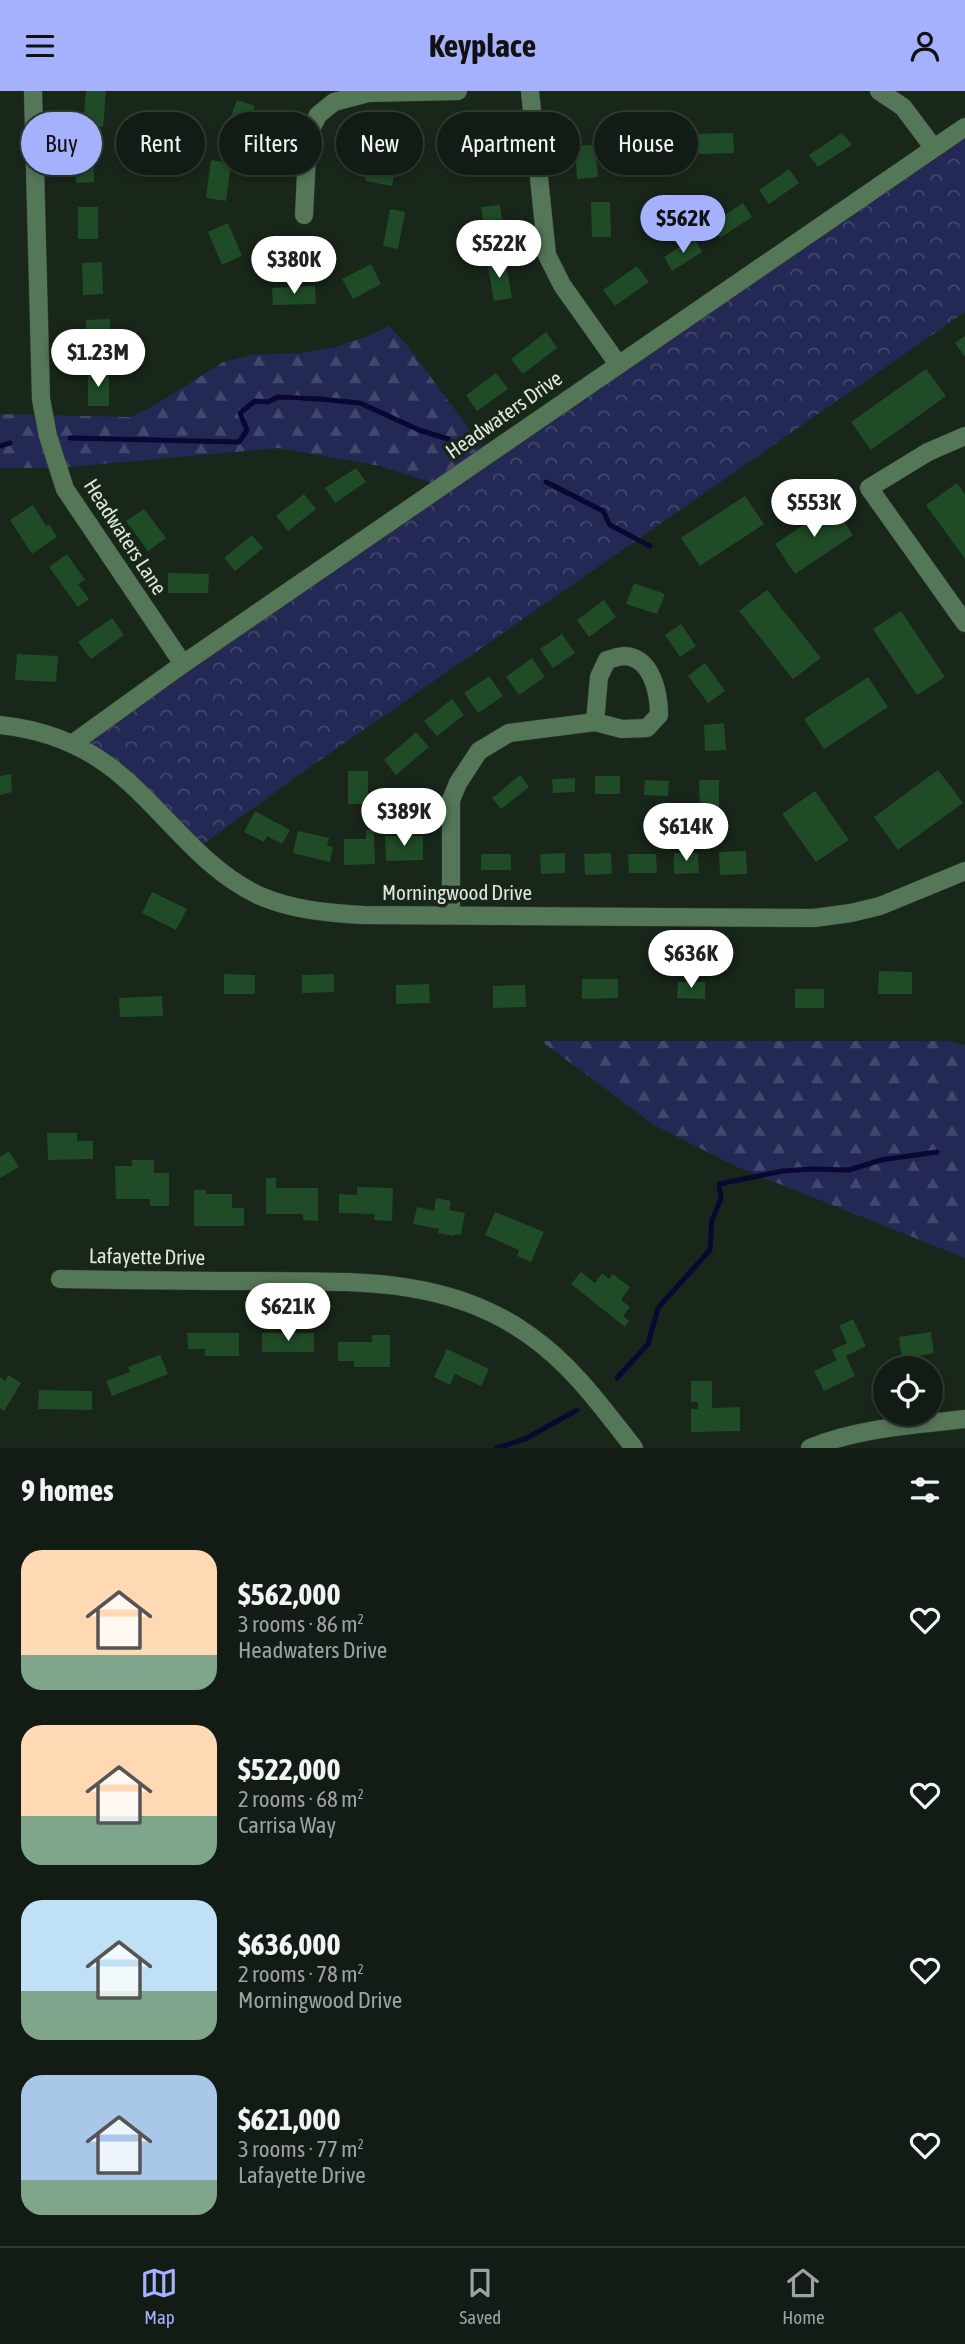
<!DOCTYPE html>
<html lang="en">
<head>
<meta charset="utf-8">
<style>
	:root { --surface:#131c14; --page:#1c251d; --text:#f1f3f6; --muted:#9da1a0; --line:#323a34; --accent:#a5b1fc }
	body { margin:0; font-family:"Asap Condensed",sans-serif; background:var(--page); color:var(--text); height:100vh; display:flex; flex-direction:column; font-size:26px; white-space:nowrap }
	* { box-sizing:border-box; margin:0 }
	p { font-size:23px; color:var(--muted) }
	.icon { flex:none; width:38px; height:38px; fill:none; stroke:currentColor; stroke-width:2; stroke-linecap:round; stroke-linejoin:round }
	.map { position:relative; height:1357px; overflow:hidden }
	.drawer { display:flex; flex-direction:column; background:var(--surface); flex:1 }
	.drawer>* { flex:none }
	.hud { position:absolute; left:21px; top:21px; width:924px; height:63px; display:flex; gap:14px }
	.fabs { position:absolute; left:873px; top:1265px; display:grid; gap:14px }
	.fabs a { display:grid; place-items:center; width:70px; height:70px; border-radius:50%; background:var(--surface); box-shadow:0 4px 10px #0003,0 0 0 2px var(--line); font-size:35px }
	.price { position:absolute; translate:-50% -60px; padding:0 16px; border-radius:24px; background:#fff; color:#222; font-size:23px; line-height:46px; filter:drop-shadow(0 2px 4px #0008) }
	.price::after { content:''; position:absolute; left:50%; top:42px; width:21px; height:16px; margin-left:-10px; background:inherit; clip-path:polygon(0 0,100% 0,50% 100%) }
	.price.selected { background:var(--accent); color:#111 }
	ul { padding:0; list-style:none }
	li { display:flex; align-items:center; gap:21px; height:175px; padding:0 21px }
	li span { display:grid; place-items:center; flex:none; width:196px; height:140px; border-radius:21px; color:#555 }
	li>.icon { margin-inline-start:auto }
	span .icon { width:84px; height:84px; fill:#fffc; stroke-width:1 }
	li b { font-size:30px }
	h2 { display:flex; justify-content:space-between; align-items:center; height:84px; padding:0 21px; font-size:30px }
	.chip { padding:0 24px; border-radius:32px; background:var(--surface); box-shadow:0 4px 10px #0003,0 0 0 2px var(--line); font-size:24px; line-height:63px }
	.chip.selected { background:var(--accent); color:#111 }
	header { display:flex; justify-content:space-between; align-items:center; height:91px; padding:0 21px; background:var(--accent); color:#111; font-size:32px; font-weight:700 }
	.dock { display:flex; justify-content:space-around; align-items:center; height:98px; border-top:2px solid var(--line); background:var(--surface); font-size:19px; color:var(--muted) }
	.dock a { display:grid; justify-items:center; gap:4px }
	.dock .selected { color:var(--accent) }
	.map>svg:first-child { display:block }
	.forest { fill:url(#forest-firs) }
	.park { fill:url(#park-crowns) }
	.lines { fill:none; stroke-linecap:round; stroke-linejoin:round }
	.stream { stroke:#0a0833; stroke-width:5 }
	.building { fill:#1f4c26 }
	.minor-casing { stroke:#354136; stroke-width:19 }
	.minor { stroke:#547757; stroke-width:18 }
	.labels { text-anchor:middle; stroke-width:7; stroke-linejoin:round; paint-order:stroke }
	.street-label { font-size:21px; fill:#dfe7df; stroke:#19261a }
</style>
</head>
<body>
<header><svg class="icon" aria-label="menu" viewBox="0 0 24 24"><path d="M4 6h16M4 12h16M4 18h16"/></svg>Keyplace<svg class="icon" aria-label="person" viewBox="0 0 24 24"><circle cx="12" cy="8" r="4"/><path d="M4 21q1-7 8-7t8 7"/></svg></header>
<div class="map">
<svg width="965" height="1357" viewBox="0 0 965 1357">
	<defs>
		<pattern id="forest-firs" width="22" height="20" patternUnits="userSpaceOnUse" patternTransform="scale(1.75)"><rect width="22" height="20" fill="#242854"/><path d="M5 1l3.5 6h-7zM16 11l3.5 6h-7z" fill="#43476c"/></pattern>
		<pattern id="park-crowns" width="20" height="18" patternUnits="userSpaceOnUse" patternTransform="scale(1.75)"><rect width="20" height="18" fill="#242854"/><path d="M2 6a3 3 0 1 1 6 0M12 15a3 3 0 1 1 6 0" fill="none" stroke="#43476c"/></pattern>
	</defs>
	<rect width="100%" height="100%" fill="#19261a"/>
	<g class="forest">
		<path d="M389,235L406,253L488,363L441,395L380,375L278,357L58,377H0V323L130,326L152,316L223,271L252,264L303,262L335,256L369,245Z"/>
		<path d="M541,950H950L965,954V1167L737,1076L654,1034Z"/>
	</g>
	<path class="park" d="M965,36V221L313,674L195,759L72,653Z"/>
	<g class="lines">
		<g class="stream">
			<path d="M70,347L239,351L247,339L240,322L255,310L268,311L278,306L319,308L360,312L419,339L448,348"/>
			<path d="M0,355L10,352"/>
			<path d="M546,391L603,420L610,434L650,455"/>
			<path d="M617,1287L648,1253L658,1217L710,1159L712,1129L721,1108L719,1093L783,1080L811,1078L849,1079L881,1069L937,1061"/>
			<path d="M497,1357L525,1348L577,1319"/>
		</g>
	</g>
	<g class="building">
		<path d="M86,0H106L103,36L83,34Z"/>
		<path d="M237,9L255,15L239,56L222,50Z"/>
		<path d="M482,42L483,76L464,77L463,43Z"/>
		<path d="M733,42L734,62L641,65V44Z"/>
		<path d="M842,42L852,54L818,76L809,64Z"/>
		<path d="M371,51L399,56L392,95L365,90Z"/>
		<path d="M595,54L598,86L577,88L575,55Z"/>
		<path d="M75,59H94V91L76,92Z"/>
		<path d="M211,69L231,72L226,110L206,107Z"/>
		<path d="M789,78L799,92L769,113L759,99Z"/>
		<path d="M591,111H610L611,146H592Z"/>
		<path d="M743,112L752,126L720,147L711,133Z"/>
		<path d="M500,114L504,145L485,148L481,116Z"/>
		<rect x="78" y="116" width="20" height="32"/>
		<path d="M390,118L405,121L398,158L383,155Z"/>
		<path d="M228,132L242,165L222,174L208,141Z"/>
		<path d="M694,147L702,161L672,180L664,166Z"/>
		<path d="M505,168L512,207L494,210L487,171Z"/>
		<path d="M102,171L103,203L83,204L82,172Z"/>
		<path d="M371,173L381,193L353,208L342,188Z"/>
		<path d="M637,175L649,191L615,215L603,199Z"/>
		<path d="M315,195L316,213L273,214L272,197Z"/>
		<path d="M110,228L111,262H86V229Z"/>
		<path d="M546,241L557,257L523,283L511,268Z"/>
		<path d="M965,245V266L955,252Z"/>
		<path d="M926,278L946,305L871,359L851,331Z"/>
		<rect x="88" y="282" width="21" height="33"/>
		<path d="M496,282L508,298L477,320L466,304Z"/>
		<path d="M356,377L366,391L335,412L325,397Z"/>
		<path d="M957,392L965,403V468L926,414Z"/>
		<path d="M304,403L316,418L288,440L276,425Z"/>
		<path d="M745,405L764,433L700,475L681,447Z"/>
		<path d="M33,414L46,435L49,433L57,446L32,463L10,429Z"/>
		<path d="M833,414L853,444L795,483L775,453Z"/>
		<path d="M144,418L166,447L148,460L126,430Z"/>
		<path d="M252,444L263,457L235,480L224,467Z"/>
		<path d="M67,463L85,489L78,493L89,508L78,516L49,476Z"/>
		<path d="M168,482L209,483L208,502H168Z"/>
		<path d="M634,492L665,503L657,523L626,513Z"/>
		<path d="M767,499L821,567L793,588L739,520Z"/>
		<path d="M604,509L616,526L589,546L577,529Z"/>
		<path d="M901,520L945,586L917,604L873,538Z"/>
		<path d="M112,527L124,544L91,568L78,551Z"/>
		<path d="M681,533L696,555L680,566L665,544Z"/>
		<path d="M562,543L575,562L553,577L540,558Z"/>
		<path d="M17,563L58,565L56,591L15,589Z"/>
		<path d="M532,567L545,586L519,604L506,586Z"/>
		<path d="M705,572L725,600L708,612L688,585Z"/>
		<path d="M489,585L503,605L478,622L464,602Z"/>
		<path d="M868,586L888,616L824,658L804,628Z"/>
		<path d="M452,608L464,624L437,645L424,630Z"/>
		<path d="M724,632L726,659L705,660L704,634Z"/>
		<path d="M416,641L429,656L396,684L384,669Z"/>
		<path d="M938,679L963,712L898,759L874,726Z"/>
		<rect x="348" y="680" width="20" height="33"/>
		<path d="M11,683L12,701L0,704V685Z"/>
		<path d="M520,684L529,696L501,718L492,707Z"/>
		<rect x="595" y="685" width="25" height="18"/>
		<path d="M575,687V701L553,702L552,688Z"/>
		<path d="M645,689L669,690L668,705L644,704Z"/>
		<path d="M699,689H719V720H700Z"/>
		<path d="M815,700L849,749L816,771L782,723Z"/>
		<path d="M255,720L290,739L282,753L267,745L264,751L244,741Z"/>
		<path d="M366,739H374L375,773L344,774V748H366Z"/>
		<path d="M298,740L329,747L327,755L333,756L330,771L293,762Z"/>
		<path d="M385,745H423V769L386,770Z"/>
		<path d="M746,760L747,783L720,784L719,761Z"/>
		<path d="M565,762V782L541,783L540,763Z"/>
		<path d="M611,762L612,783L585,784L584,763Z"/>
		<path d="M674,762H698L699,782L674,783Z"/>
		<rect x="481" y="763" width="30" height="16"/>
		<path d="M628,763H656L657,782H629Z"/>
		<path d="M152,801L187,818L176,839L142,822Z"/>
		<path d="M879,880L912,881V903H878Z"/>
		<path d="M224,883L255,884V903H224Z"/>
		<path d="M334,883V901L302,902V884Z"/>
		<path d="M582,888H618V907L582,908Z"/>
		<path d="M678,891H705V908L677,907Z"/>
		<path d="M429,893L430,912L396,913V894Z"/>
		<path d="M525,894L526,916L493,917V895Z"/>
		<rect x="795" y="898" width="29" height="19"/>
		<path d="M162,905L163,925L120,926L119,907Z"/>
		<path d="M47,1042H77V1050H93V1068L48,1069Z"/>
		<path d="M9,1060L19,1076L0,1087V1066Z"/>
		<path d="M132,1069H154V1082H169V1115H150V1108H116L115,1075H132Z"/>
		<path d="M266,1087H276V1097H318V1130L303,1129V1123H266Z"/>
		<path d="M357,1096L393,1097L392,1130L374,1129L375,1123L339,1122V1103L357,1104Z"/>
		<path d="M194,1099H206V1103H232V1117H244V1135H194Z"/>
		<path d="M436,1107L451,1110L449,1119L465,1122L461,1144L455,1143L454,1145L438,1142L439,1138L413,1133L417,1116L434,1120Z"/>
		<path d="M495,1121L544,1141L531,1171L517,1165L519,1159L485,1144Z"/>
		<path d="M581,1181L595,1192L602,1182L609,1188L613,1183L630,1196L621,1209L630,1216L623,1225L629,1230L625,1236L571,1193Z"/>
		<path d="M853,1228L866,1255L846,1265L855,1285L824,1300L814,1280L837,1269L832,1259L847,1252L839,1235Z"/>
		<path d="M931,1241L934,1262L902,1268L899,1246Z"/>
		<path d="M187,1242H239V1265H205V1258H188Z"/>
		<rect x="262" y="1242" width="52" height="19"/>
		<path d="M372,1244H390V1276H354V1270H338V1251H372Z"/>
		<path d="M447,1258L489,1278L481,1295L455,1283L450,1294L434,1286Z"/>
		<path d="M160,1264L168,1283L112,1305L106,1290L130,1281L128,1276Z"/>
		<path d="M8,1284L21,1292L4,1320L0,1317V1286L5,1290Z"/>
		<path d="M691,1290H712V1317L740,1316V1340L691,1341V1318H698V1311H691Z"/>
		<path d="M39,1299L92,1300V1319L38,1318Z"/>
	</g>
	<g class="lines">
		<g class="minor-casing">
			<g id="minor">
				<path d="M33,0L41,308L48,345L65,398L183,573"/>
				<path d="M530,0L547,164L562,194L618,273"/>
				<path d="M879,0L903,16L933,56"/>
				<path d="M304,124L308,44L318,24L334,11L368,2L458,0"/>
				<path d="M965,345L928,361L869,397L965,532"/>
				<path d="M0,634C37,638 74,650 105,672C160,711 195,774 258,804C291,819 328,822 363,824L814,827L851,822L880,815L965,780"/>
				<path d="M72,653L183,573L965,36"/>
				<path d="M451,824V709L458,692L479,660L509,642L595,631L622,638L647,637L659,624C659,602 652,566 624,565C619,565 612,568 607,569L599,586L595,631"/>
				<path d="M60,1188C124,1189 188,1190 252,1190C349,1191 446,1184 529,1244C572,1274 602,1316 634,1357"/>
				<path d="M810,1357C858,1337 914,1334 965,1328"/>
			</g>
		</g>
		<use href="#minor" class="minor"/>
	</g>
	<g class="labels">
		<g class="street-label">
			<text transform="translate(504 324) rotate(-35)" y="7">Headwaters Drive</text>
			<text transform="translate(125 446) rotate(57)" y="7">Headwaters Lane</text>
			<text x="457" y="809">Morningwood Drive</text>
			<text transform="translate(147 1166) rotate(1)" y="7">Lafayette Drive</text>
		</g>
	</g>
</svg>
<div class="fabs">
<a><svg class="icon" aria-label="locate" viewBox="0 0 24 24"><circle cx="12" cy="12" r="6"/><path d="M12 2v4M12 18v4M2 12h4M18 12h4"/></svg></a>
</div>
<b class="price selected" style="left:683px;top:164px">$562K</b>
<b class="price" style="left:499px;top:189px">$522K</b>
<b class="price" style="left:294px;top:205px">$380K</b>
<b class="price" style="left:98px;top:298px">$1.23M</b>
<b class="price" style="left:814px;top:448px">$553K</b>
<b class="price" style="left:404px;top:757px">$389K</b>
<b class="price" style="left:686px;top:772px">$614K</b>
<b class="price" style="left:691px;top:899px">$636K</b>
<b class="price" style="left:288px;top:1252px">$621K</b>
<div class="hud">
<a class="chip selected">Buy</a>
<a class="chip">Rent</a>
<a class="chip">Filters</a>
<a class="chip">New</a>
<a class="chip">Apartment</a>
<a class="chip">House</a>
</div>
</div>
<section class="drawer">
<h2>9 homes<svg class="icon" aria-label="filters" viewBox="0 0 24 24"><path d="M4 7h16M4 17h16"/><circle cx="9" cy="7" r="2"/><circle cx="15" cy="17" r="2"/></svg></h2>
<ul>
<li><span style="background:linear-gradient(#ffd9b3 75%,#7fa58c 0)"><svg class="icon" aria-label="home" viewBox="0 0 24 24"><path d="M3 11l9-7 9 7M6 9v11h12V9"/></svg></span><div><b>$562,000</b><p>3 rooms · 86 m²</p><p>Headwaters Drive</p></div><svg class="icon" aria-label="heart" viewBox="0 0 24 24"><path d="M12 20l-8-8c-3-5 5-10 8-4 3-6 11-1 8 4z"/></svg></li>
<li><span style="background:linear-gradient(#ffd9b3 65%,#7fa58c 0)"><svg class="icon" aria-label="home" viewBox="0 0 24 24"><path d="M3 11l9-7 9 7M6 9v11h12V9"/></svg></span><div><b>$522,000</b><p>2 rooms · 68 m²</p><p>Carrisa Way</p></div><svg class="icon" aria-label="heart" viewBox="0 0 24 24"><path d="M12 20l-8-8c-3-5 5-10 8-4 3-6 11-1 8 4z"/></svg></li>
<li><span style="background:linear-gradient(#bfe0f5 65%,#7fa58c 0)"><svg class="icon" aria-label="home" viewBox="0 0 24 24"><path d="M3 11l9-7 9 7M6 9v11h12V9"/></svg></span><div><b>$636,000</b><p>2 rooms · 78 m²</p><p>Morningwood Drive</p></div><svg class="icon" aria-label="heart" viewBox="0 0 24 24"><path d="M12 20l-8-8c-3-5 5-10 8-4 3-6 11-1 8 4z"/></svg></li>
<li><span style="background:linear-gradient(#a9c7e8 75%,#7fa58c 0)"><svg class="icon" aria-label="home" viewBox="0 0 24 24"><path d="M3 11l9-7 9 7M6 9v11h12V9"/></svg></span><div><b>$621,000</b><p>3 rooms · 77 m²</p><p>Lafayette Drive</p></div><svg class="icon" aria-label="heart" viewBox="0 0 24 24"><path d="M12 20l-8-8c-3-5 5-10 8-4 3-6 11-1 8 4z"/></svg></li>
</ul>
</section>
<nav class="dock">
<a class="selected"><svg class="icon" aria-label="map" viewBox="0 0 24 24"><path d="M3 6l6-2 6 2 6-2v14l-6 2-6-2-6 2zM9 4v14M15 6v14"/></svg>Map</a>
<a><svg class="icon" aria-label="saved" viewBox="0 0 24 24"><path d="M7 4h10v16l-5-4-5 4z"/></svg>Saved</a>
<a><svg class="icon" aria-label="home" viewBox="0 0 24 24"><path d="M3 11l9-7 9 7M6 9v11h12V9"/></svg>Home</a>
</nav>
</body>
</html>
